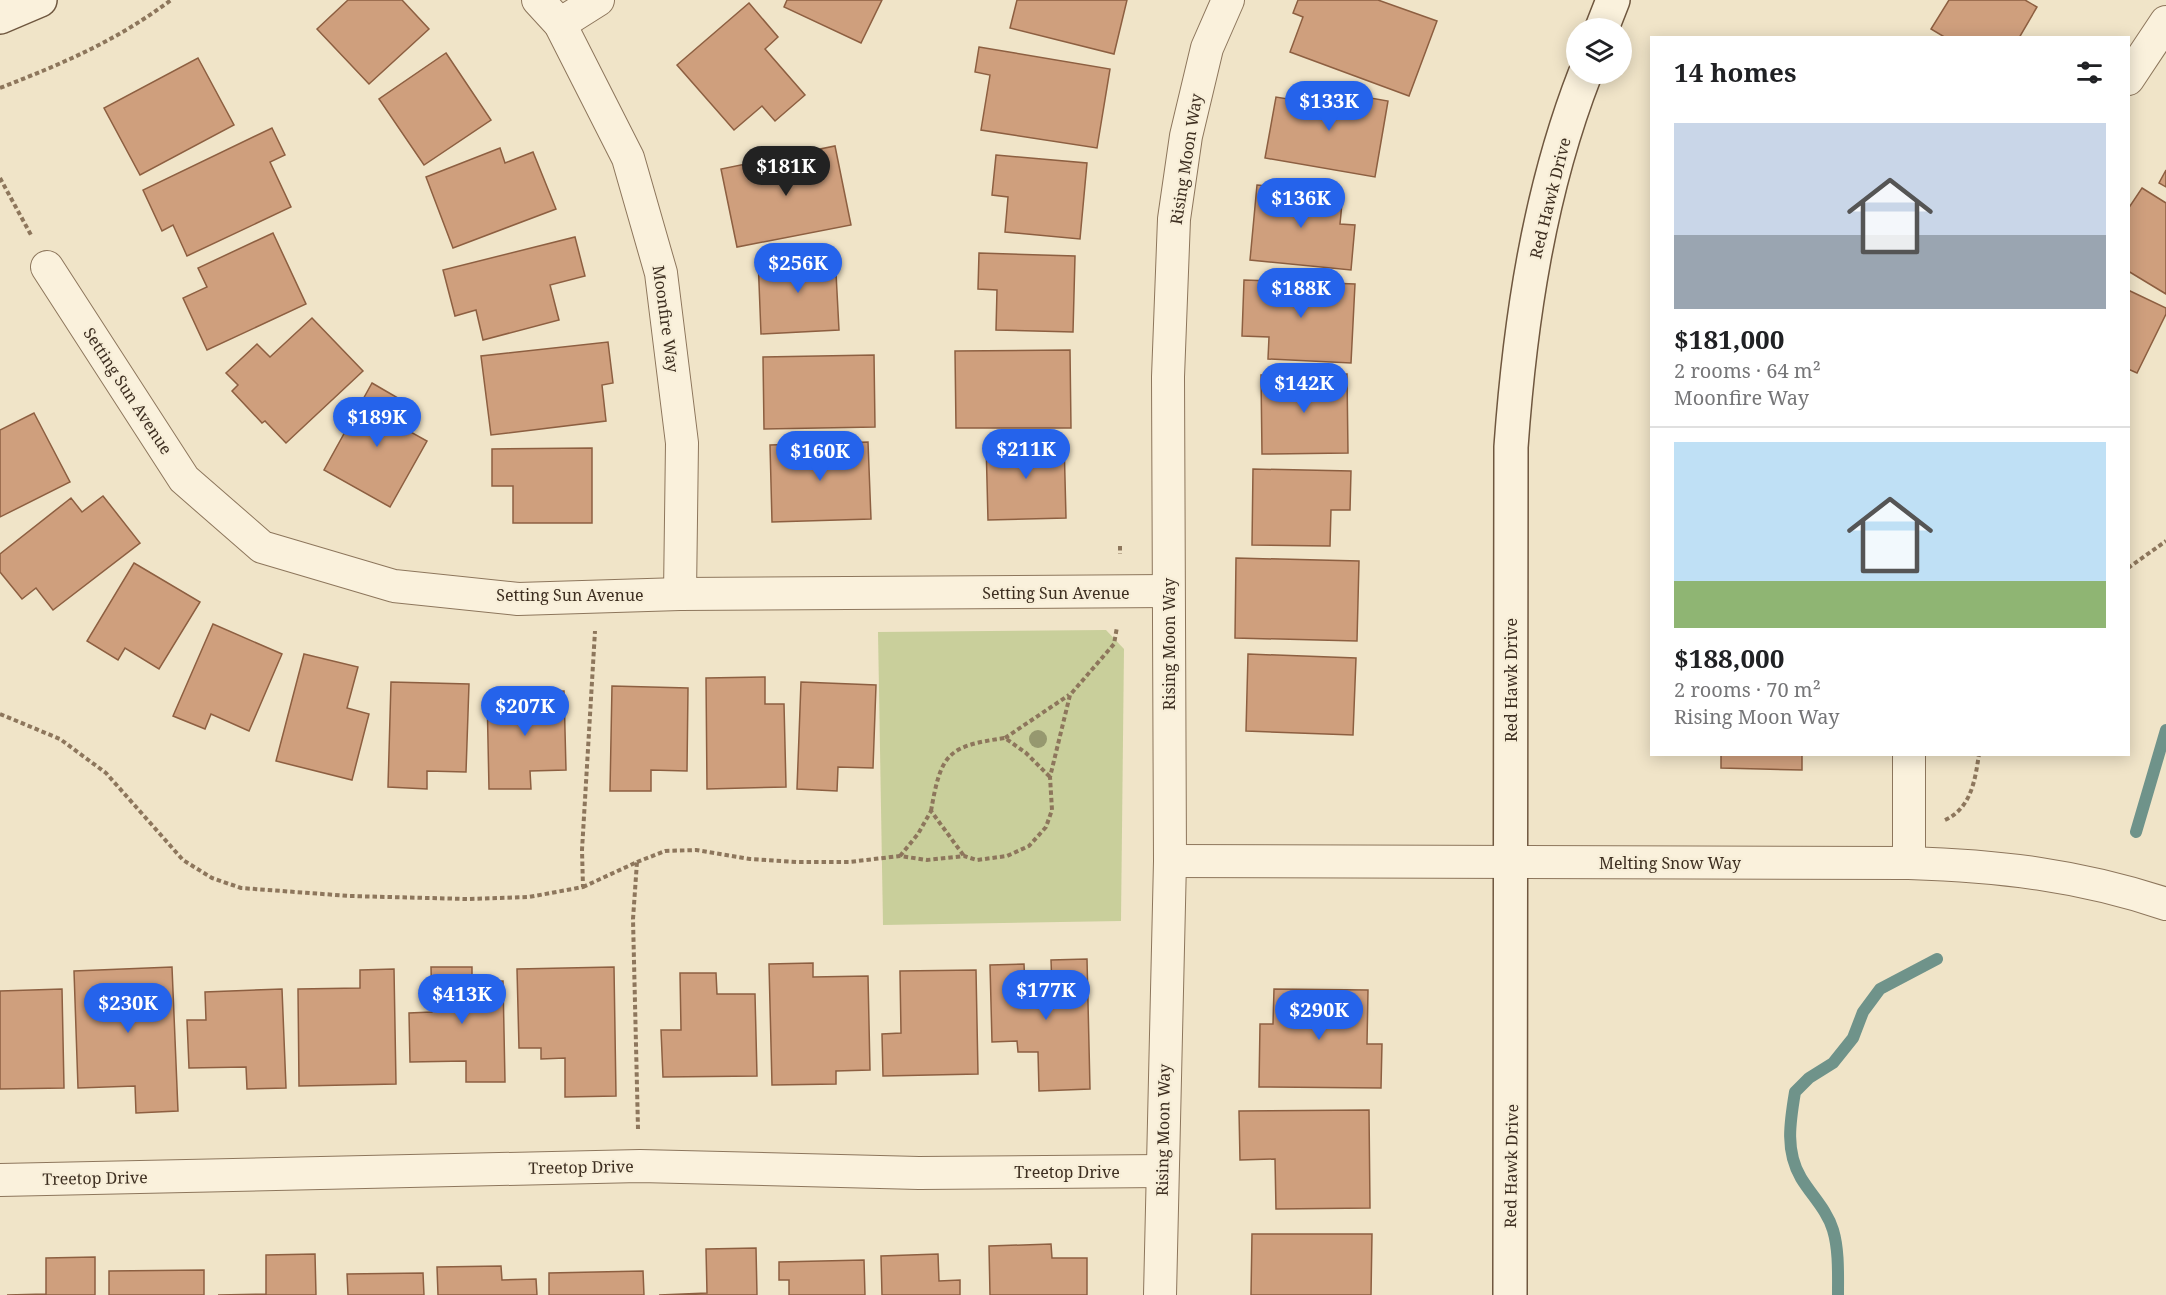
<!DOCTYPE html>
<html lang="en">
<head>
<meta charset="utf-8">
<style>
	:root { --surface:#fff; --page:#f6f6f6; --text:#202124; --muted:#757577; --line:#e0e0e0; --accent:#2563eb }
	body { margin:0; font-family:"Noto Serif",serif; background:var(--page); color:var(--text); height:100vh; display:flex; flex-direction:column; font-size:22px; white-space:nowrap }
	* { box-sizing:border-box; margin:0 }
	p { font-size:20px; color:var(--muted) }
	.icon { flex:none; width:33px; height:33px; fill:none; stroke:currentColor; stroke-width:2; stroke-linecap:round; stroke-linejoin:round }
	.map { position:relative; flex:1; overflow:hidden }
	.details { position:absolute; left:1650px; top:36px; width:480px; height:720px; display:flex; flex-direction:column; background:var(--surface); border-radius:0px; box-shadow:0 3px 15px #0003 }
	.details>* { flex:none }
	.buttons { position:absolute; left:1566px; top:18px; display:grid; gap:12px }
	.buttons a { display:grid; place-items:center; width:66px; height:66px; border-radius:50%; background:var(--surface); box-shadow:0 3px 15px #0003; font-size:30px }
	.price { position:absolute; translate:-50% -51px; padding:0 14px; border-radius:21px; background:var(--accent); color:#fff; font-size:20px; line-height:39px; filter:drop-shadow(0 2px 3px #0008) }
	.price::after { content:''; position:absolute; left:50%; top:36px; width:18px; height:14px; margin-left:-9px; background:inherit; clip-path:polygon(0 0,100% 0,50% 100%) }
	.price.current { background:#222; color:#fff }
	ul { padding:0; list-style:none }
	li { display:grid; align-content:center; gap:12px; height:318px; padding:0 24px }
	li+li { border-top:2px solid var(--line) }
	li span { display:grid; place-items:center; height:186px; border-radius:0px; color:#555 }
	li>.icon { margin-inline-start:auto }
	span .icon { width:108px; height:108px; fill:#fffc; stroke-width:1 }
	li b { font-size:26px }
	h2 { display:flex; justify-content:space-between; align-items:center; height:72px; padding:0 24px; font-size:26px }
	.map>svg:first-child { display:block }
	.green { fill:#c9cf9b }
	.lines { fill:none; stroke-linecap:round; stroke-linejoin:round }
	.stream { stroke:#6f938a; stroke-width:12 }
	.building { fill:#cf9f7d; stroke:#8d5f41; stroke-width:1.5 }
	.street-casing { stroke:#8d765c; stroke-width:34 }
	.secondary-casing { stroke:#6f573f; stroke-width:36 }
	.path { stroke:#8d765c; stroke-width:4; stroke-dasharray:4.5 3; stroke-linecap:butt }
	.street { stroke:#faf1dc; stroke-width:32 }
	.secondary { stroke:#faf1dc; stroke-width:33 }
	.tree { fill:#96986f }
	.labels { text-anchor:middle; stroke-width:4.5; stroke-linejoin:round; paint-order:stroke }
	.street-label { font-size:16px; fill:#3d2e20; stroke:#f7eed8 }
</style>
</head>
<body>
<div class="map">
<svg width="2166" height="1295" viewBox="0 0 2166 1295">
	<rect width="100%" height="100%" fill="#f0e4c8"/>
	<path class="green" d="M1106,630L1124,649L1121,921L883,925L878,632Z"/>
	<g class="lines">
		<g class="stream">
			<path d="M2136,832L2166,730"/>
			<path d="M1838,1295C1838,1274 1839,1250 1833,1230C1827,1210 1812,1196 1801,1178C1785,1151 1790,1122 1795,1092L1809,1078L1833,1063L1853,1038L1863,1012L1880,989L1937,959"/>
		</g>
	</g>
	<g class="building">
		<path d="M348,0H402L429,29L369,84L317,29Z"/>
		<path d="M787,0H882L861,43L784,7Z"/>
		<path d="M1017,0H1127L1114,54L1010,28Z"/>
		<path d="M1298,0H1378L1437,21L1409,96L1290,52L1303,17L1293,13Z"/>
		<path d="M1949,0H2025L2037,7L2019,38H1946L1931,29Z"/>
		<path d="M749,3L778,37L765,49L805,95L775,121L762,106L734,130L677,65Z"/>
		<path d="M979,47L1110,69L1097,148L981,130L990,75L975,72Z"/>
		<path d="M446,53L491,120L424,165L379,99Z"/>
		<path d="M198,58L234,125L140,175L104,108Z"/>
		<path d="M1308,87L1388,101L1375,177L1265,158L1276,97L1306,102Z"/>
		<path d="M272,128L285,155L270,162L291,207L187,256L173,225L162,231L143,190Z"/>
		<path d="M835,146L851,225L737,247L721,169Z"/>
		<path d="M500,148L505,163L533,152L556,209L453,248L426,177Z"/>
		<path d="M996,155L1087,163L1080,239L1005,232L1008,197L992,195Z"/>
		<path d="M2166,170V187L2159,183Z"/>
		<path d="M1257,185L1343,193L1340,224L1355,225L1351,270L1250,260Z"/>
		<path d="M2142,188L2166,203V294L2128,271V209Z"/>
		<path d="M273,233L306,304L207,350L183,298L207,287L198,268Z"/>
		<path d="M575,237L585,276L550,285L559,320L483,340L476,310L455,316L443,270Z"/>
		<path d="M979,253L1075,256L1073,332L996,330L997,290L978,289Z"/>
		<path d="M835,254L839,330L761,334L758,258Z"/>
		<path d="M1244,280L1355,284L1351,363L1268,359L1269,337L1242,336Z"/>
		<path d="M2128,290L2166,308V314L2137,373L2128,369Z"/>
		<path d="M312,318L363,371L286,443L265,421L262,423L232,391L238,385L226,373L257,344L270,357Z"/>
		<path d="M608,342L613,383L602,385L606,421L491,435L481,356Z"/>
		<path d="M1070,350L1071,428H956L955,351Z"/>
		<path d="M874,355L875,427L764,429L763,357Z"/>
		<path d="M1347,374L1348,453L1262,454L1261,375Z"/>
		<path d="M372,383L410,405L398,425L427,441L390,507L324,470Z"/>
		<path d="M34,413L70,482L0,517V430Z"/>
		<path d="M1064,440L1066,518L988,520L986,442Z"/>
		<path d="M868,442L871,519L772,522L770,445Z"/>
		<path d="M592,448V523H513V486H492V449Z"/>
		<path d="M1253,469L1351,471L1350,510H1331L1330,546L1252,545Z"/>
		<path d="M103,496L140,543L53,610L36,588L22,599L0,572V554L71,498L82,512Z"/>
		<path d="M1236,558L1359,561L1357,641L1235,638Z"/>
		<path d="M134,563L200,602L159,669L125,648L118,660L87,641Z"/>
		<path d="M213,624L282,654L249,731L211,714L205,729L173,716Z"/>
		<path d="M304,654L358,667L347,708L369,714L352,780L276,761Z"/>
		<path d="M1248,654L1356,658L1353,735L1246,731Z"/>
		<path d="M765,677V704H784L786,787L707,789L706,678Z"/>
		<path d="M391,682L469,684L466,772L427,771V789L388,787Z"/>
		<path d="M801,682L876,685L873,768L838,767L837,791L797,789Z"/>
		<path d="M612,686L688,688L687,771L651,770V791H610Z"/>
		<path d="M564,691L566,770L530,771L531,789H489L487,693Z"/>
		<path d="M1721,754H1802V770L1721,768Z"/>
		<path d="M1087,959L1090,1089L1039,1091L1038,1052H1018L1017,1041L992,1042L990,965L1024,964L1025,988L1052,987L1051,960Z"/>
		<path d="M813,963V977L868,976L870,1070L836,1071V1084L772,1085L769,964Z"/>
		<path d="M172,967L178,1111L136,1113L135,1086L78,1088L74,971Z"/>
		<path d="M431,967H472V981H503L505,1082H466V1061L410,1062L409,1013L432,1012Z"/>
		<path d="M614,967L616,1096L565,1097V1058L541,1059V1048H519L517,969Z"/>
		<path d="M394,969L396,1084L299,1086L298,989L360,988V970Z"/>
		<path d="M976,970L978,1074L883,1076L882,1034L901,1033L900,971Z"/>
		<path d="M680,973H716L717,994H755L757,1076L663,1077L661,1030H681Z"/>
		<path d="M62,989L64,1088L0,1089V991Z"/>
		<path d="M282,989L286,1088L247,1089L246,1067L189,1068L187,1020H206L205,992Z"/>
		<path d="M1274,989L1368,990L1367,1044H1382L1381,1088L1259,1087L1260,1024H1273Z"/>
		<path d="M1369,1110L1370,1208L1276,1209L1275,1159L1240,1160L1239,1111Z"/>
		<path d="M1252,1234H1372L1371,1295H1251Z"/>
		<path d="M1051,1244L1052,1258H1087V1295H990L989,1246Z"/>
		<path d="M756,1248L757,1295H659L707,1293L706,1249Z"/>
		<path d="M315,1254L316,1295H218L266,1294V1255Z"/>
		<path d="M938,1254L939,1281L960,1280V1295H882L881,1256Z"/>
		<path d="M95,1257V1295H7L46,1294V1258Z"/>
		<path d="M864,1260L865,1295H789V1280H779V1262Z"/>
		<path d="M501,1266L502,1280L536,1279L537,1295H438L437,1267Z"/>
		<path d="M204,1270V1295H109V1271Z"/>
		<path d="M643,1271L644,1295H549V1273Z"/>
		<path d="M423,1273L424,1295H348L347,1274Z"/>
	</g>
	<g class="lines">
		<g class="street-casing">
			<g id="street">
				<path d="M538,0L560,24L628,158L661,273L682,443L680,594"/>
				<path d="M560,24L598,0"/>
				<path d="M2128,79L2166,22"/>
				<path d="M47,267L184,479L262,547L394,586L518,599L680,594L1168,591"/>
				<path d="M1170,861L1909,863C2000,866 2079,875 2166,904"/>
				<path d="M1909,863V754"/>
				<path d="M0,1180L640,1166L919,1173L1162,1171"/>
				<path d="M1160,1295L1170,861L1168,377L1174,219L1186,136L1207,48L1228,0"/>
			</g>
		</g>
		<g class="secondary-casing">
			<g id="secondary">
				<path d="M0,17L40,0"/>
				<path d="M1602,28L1613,0"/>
				<path d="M1510,1295L1511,447C1520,321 1539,192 1585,74"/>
			</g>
		</g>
		<g class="path">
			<path d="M0,88C64,63 116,41 171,0"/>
			<path d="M0,178L31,235"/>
			<path d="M1120,546V554"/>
			<path d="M2128,568L2166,541"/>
			<path d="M0,714L60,739L106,773L183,860L212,878L241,888L350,896L467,899L529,897L583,887L582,850L595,631"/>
			<path d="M1005,738L1069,695"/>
			<path d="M931,811C941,754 947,746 1005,738L1026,753L1050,777"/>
			<path d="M1945,820C1971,808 1975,781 1979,754"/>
			<path d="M900,856L918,834L931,811L964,856"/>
			<path d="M637,862L665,851L696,850L750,859L797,862H849L900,856L927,860L964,856L977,860L1007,856L1029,846L1046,827L1052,810L1050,777L1070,695L1114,644L1117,627"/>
			<path d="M583,887L637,862L633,919L638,1129"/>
		</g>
		<use href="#street" class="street"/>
		<use href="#secondary" class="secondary"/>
	</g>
	<circle class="tree" cx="1038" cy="739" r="9"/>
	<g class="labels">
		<g class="street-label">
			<text transform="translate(1186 159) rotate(-81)" y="6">Rising Moon Way</text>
			<text transform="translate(1550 198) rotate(-76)" y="6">Red Hawk Drive</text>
			<text transform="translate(666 319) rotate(82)" y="6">Moonfire Way</text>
			<text transform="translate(128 391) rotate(57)" y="6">Setting Sun Avenue</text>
			<text x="1056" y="599">Setting Sun Avenue</text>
			<text x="570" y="601">Setting Sun Avenue</text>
			<text transform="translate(1169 644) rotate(-90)" y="6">Rising Moon Way</text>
			<text transform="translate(1511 680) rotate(-90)" y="6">Red Hawk Drive</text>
			<text x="1670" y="869">Melting Snow Way</text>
			<text transform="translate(1163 1130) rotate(-89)" y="6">Rising Moon Way</text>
			<text transform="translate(1511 1166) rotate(-89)" y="6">Red Hawk Drive</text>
			<text transform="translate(581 1167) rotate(-1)" y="6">Treetop Drive</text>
			<text x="1067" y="1178">Treetop Drive</text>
			<text transform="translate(95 1178) rotate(-1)" y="6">Treetop Drive</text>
		</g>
	</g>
</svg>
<div class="buttons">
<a><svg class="icon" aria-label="layers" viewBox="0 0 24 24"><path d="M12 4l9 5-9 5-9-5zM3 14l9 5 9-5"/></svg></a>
</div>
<b class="price" style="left:1329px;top:132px">$133K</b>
<b class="price current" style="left:786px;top:197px">$181K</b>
<b class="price" style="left:1301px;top:229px">$136K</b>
<b class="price" style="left:798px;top:294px">$256K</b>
<b class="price" style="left:1301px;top:319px">$188K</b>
<b class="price" style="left:1304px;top:414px">$142K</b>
<b class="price" style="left:377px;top:448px">$189K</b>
<b class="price" style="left:1026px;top:480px">$211K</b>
<b class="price" style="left:820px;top:482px">$160K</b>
<b class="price" style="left:525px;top:737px">$207K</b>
<b class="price" style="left:1046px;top:1021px">$177K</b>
<b class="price" style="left:462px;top:1025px">$413K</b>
<b class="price" style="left:128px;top:1034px">$230K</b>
<b class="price" style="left:1319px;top:1041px">$290K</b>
<section class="details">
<h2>14 homes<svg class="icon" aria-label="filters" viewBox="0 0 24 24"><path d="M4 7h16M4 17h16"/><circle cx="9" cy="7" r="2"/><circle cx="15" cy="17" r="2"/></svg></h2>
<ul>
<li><span style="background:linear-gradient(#c9d6e8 60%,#9aa5b1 0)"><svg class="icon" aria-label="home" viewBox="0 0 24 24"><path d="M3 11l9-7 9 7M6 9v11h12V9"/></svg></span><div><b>$181,000</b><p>2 rooms · 64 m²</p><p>Moonfire Way</p></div></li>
<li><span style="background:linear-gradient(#bfe0f5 75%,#8fb573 0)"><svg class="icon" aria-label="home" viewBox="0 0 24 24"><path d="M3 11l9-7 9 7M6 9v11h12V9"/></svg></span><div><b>$188,000</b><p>2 rooms · 70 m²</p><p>Rising Moon Way</p></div></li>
</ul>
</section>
</div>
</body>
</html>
